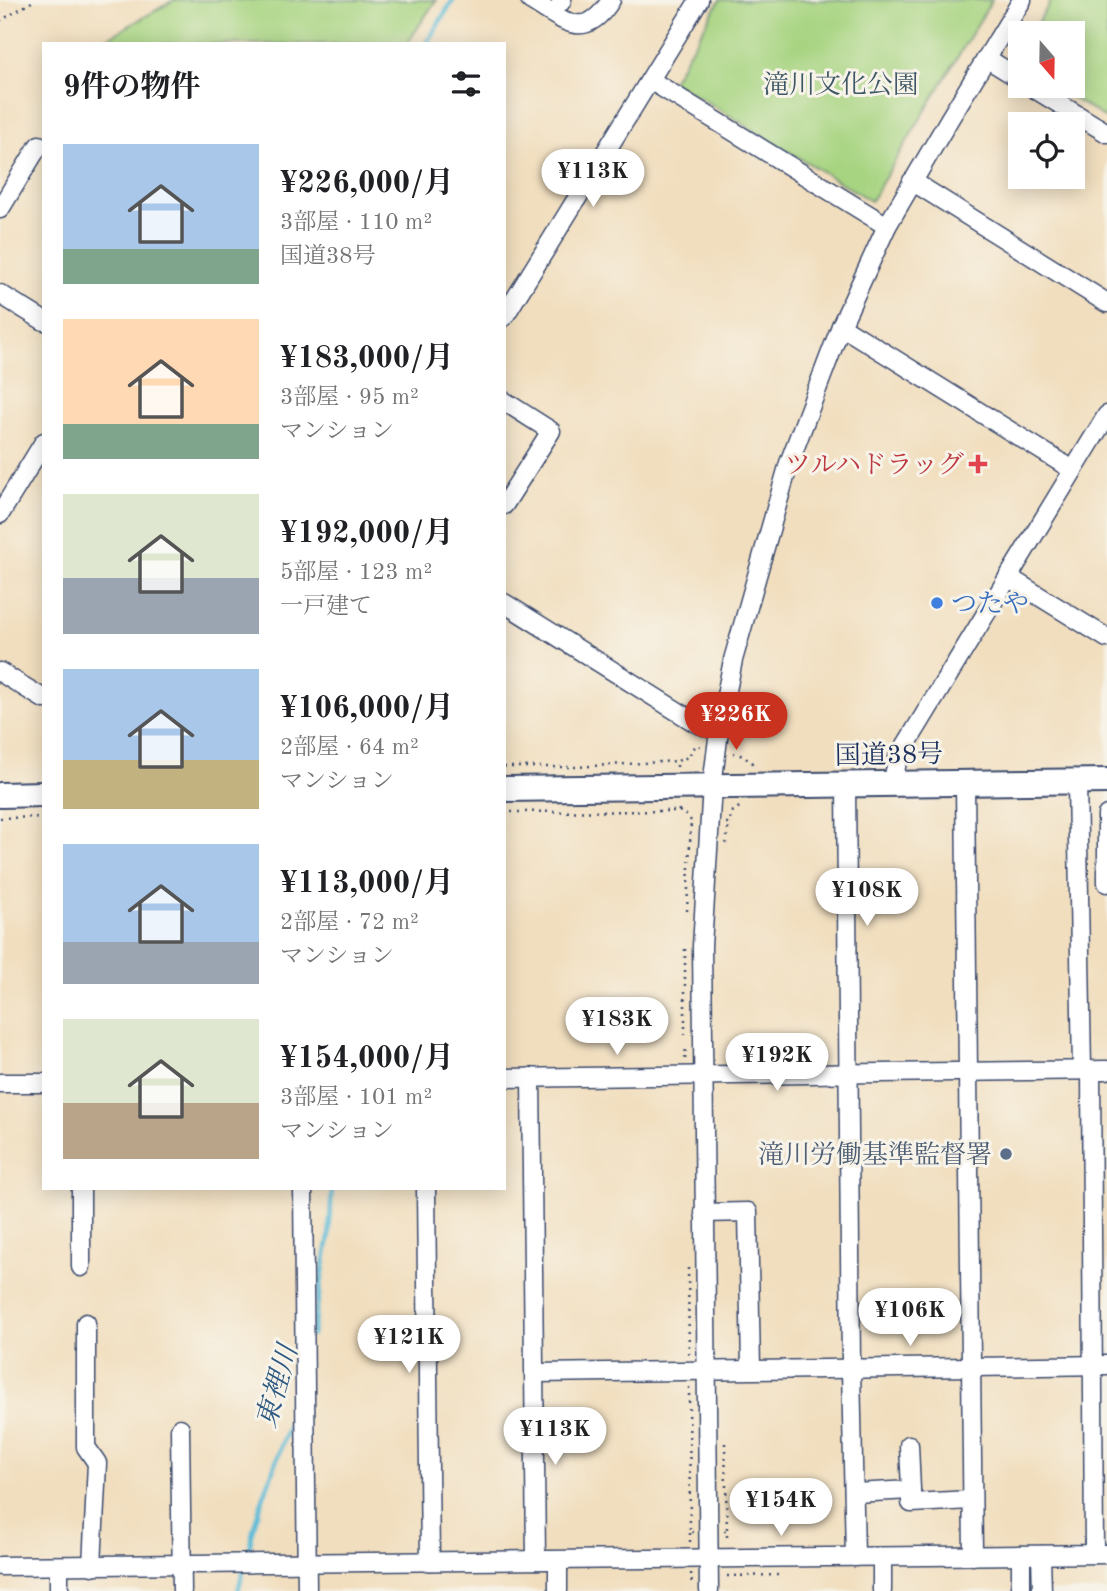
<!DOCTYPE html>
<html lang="ja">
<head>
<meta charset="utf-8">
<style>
	:root { --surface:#fff; --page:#f6f6f6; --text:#202124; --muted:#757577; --accent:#c8321e }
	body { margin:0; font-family:"Old Standard TT","Noto Serif JP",serif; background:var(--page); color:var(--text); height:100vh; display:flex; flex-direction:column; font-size:26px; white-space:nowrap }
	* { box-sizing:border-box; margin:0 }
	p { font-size:23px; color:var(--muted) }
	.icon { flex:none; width:38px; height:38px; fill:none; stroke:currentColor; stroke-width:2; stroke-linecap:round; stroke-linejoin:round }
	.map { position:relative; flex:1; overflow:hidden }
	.details { position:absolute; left:42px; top:42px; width:464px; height:1148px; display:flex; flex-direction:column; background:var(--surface); border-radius:0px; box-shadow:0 4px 18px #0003 }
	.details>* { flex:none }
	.needle { width:46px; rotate:160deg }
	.controls { position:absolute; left:1008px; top:21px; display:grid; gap:14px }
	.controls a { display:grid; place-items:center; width:77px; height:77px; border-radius:0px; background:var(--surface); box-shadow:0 4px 18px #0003; font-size:35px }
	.price { position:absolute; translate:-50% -60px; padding:0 16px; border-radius:24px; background:#fff; color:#222; font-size:23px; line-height:46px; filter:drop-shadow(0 2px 4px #0008) }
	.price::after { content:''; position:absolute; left:50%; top:42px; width:21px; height:16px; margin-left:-10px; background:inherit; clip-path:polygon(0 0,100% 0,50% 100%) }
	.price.current { background:var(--accent); color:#fff }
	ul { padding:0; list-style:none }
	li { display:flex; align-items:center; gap:21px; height:175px; padding:0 21px }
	li span { display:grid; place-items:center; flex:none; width:196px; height:140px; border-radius:0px; color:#555 }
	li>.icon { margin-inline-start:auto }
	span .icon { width:84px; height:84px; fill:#fffc; stroke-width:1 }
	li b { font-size:30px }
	h2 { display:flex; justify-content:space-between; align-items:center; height:84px; padding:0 21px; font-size:30px }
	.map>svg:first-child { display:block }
	.green { fill:#a7d481; stroke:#618270; stroke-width:2 }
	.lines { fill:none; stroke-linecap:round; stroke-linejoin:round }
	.stream { stroke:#58bbd7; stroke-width:4.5 }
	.minor-casing { stroke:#3b496c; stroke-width:21 }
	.highway-casing { stroke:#3b496c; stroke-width:28 }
	.path { stroke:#3b496c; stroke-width:2.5; stroke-dasharray:2 5; stroke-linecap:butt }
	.minor { stroke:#fff; stroke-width:18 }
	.highway { stroke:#fff; stroke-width:24 }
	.health-dot { fill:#e0444e; stroke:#f7f3e8; stroke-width:2.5 }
	.shop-dot { fill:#3f7fe0; stroke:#f7f3e8; stroke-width:2.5 }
	.service-dot { fill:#5c6f8a; stroke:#f7f3e8; stroke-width:2.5 }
	.labels { text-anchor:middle; stroke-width:6; stroke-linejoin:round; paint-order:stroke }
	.park-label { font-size:26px; fill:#3e5867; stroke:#f7f3e8 }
	.health-label { font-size:26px; fill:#be3a42; stroke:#f7f3e8; text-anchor:end }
	.shop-label { font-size:26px; fill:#366cbe; stroke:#f7f3e8; text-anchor:start }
	.street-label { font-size:26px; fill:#1b2f5e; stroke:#f7f3e8 }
	.service-label { font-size:26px; fill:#4e5e75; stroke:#f7f3e8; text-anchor:end }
	.water-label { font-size:28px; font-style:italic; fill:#2d5982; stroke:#f7f3e8 }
</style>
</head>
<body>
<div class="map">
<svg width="1107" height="1591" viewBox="0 0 1107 1591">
	<rect width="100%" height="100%" fill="#f7f3e8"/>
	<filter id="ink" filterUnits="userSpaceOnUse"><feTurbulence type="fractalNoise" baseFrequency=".0143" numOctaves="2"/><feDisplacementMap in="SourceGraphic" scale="14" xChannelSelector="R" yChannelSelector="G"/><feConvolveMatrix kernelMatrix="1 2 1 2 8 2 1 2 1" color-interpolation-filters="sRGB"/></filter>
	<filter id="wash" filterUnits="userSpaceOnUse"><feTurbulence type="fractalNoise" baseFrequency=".00686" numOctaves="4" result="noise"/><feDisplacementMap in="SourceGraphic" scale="28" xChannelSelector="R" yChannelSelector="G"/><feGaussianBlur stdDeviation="1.57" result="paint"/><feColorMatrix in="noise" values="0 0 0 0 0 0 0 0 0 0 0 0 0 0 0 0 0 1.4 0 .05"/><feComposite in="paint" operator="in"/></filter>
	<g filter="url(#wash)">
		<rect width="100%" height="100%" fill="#f1debe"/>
		<g class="green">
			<path d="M174,0H436L407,44H114L106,39Z"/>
			<path d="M720,0H992L871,201L672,81Z"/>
			<path d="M1052,0H1107V119L1052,86H1073V33H1031Z"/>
		</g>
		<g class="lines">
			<g class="stream">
				<path d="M426,44L453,0"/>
				<path d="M312,1335L329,1237L332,1188"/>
				<path d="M246,1560L256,1519L298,1398"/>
				<path d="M238,1591L244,1568"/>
			</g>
		</g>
	</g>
	<g filter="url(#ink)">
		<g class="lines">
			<g class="minor-casing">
				<g id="minor">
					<path d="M530,0C564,20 584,43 611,0"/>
					<path d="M561,2L562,0"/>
					<path d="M986,58L1020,79"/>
					<path d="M650,80L887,226"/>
					<path d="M1030,86L1107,133"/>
					<path d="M912,181L1107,303"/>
					<path d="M0,209L39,145"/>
					<path d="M0,294L44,321"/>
					<path d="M504,317L699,0"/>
					<path d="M841,326L1073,470"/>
					<path d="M504,401L551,431L504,505"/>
					<path d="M0,514L44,442"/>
					<path d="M1008,577L1107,638"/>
					<path d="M504,603L696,723L719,731"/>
					<path d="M0,672L44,699"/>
					<path d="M1077,782L1082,1070"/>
					<path d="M965,783L973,1556"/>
					<path d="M846,784L851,1368L855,1557"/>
					<path d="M892,784L898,758L1107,415"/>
					<path d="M1107,815V883"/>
					<path d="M1091,1070L1094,1554"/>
					<path d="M531,1077L536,1560"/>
					<path d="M504,1078L1107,1070"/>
					<path d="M0,1083H44"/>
					<path d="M81,1188V1267"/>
					<path d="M303,1188L307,1591"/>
					<path d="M426,1188L430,1561"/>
					<path d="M704,1213L748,1212L751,1369"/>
					<path d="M86,1323V1447L97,1463L92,1566"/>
					<path d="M536,1373L1107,1365"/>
					<path d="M180,1428L182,1591"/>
					<path d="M911,1490V1503L972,1500"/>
					<path d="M854,1493L911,1490L909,1445"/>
					<path d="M1041,1555L1042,1591"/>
					<path d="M882,1557V1591"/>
					<path d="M558,1561V1591"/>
					<path d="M0,1566L1107,1554"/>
					<path d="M59,1591V1566"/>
					<path d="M709,1591L702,946L712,786L719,731L733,660L789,463L841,326L887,226L950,118L1022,0"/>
					<path d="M1021,1591V1555"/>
				</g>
			</g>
			<g class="highway-casing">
				<g id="highway">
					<path d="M504,789L1107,781"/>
					<path d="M0,795L44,794"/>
				</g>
			</g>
			<g class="path">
				<path d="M0,21L35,0"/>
				<path d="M733,753C743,754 748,761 757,765"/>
				<path d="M504,767H575L677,761"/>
				<path d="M677,767V761L688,757L696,745L703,747"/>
				<path d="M679,811L688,816L691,821L695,822"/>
				<path d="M504,812L679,811L678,805"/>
				<path d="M0,818L44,817"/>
				<path d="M726,823H729L733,811L741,806"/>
				<path d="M726,844L729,823"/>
				<path d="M687,911L691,821"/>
				<path d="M685,949V1037"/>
				<path d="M685,1059L686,1045"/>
				<path d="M688,1268L689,1356"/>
				<path d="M689,1387L690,1532H693"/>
				<path d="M725,1443L727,1531"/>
				<path d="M724,1531H727V1542"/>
				<path d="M690,1542V1532"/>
				<path d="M691,1573L692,1587"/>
				<path d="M727,1576L783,1575"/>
			</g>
			<use href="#minor" class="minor"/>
			<use href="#highway" class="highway"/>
		</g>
	</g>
	<path class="health-dot" d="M974.5 453.5h7v7h7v7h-7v7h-7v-7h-7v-7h7z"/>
	<circle class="shop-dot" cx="937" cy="603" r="7"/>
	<circle class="service-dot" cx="1006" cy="1154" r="7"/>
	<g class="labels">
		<g class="park-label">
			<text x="841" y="93">滝川文化公園</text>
		</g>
		<g class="health-label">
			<text x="964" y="473">ツルハドラッグ</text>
		</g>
		<g class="shop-label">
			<text x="951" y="612">つたや</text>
		</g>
		<g class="street-label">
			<text transform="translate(889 754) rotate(-1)" y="9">国道38号</text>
		</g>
		<g class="service-label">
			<text x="992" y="1163">滝川労働基準監督署</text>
		</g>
		<g class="water-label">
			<text transform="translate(276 1386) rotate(-74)" y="10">東裡川</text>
		</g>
	</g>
</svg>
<div class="controls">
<a><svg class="needle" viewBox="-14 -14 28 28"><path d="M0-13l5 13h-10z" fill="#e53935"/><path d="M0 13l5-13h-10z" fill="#757577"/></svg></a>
<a><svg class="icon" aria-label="locate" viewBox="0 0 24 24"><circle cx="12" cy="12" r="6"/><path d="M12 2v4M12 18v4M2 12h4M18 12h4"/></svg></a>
</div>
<b class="price" style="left:593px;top:209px">¥113K</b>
<b class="price current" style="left:736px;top:752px">¥226K</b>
<b class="price" style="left:867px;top:928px">¥108K</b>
<b class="price" style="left:617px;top:1057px">¥183K</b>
<b class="price" style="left:777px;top:1093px">¥192K</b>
<b class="price" style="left:910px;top:1348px">¥106K</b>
<b class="price" style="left:409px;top:1375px">¥121K</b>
<b class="price" style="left:555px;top:1467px">¥113K</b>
<b class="price" style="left:781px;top:1538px">¥154K</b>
<section class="details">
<h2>9件の物件<svg class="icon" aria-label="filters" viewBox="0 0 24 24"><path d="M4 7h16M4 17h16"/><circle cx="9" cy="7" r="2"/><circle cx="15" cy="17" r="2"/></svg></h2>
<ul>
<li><span style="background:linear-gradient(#a9c7e8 75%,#7fa58c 0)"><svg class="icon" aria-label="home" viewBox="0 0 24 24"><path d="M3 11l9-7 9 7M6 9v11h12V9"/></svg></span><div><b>¥226,000/月</b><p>3部屋 · 110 m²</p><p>国道38号</p></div></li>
<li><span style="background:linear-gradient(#ffd9b3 75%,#7fa58c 0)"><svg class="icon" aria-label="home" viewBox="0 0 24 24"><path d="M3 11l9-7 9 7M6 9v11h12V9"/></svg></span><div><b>¥183,000/月</b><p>3部屋 · 95 m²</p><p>マンション</p></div></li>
<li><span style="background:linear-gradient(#dfe7d0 60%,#9aa5b1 0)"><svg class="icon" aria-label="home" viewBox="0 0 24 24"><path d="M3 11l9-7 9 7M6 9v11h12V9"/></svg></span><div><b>¥192,000/月</b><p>5部屋 · 123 m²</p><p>一戸建て</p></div></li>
<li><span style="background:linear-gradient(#a9c7e8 65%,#c2b280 0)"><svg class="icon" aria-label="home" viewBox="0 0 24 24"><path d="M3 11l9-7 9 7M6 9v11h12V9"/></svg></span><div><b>¥106,000/月</b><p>2部屋 · 64 m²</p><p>マンション</p></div></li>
<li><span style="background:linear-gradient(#a9c7e8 70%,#9aa5b1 0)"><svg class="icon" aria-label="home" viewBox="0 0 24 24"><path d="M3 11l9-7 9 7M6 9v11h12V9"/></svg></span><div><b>¥113,000/月</b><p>2部屋 · 72 m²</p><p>マンション</p></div></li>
<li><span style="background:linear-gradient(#dfe7d0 60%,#b9a48a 0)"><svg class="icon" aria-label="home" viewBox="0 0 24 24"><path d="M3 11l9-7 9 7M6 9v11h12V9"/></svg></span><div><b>¥154,000/月</b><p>3部屋 · 101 m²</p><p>マンション</p></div></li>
</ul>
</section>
</div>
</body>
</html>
